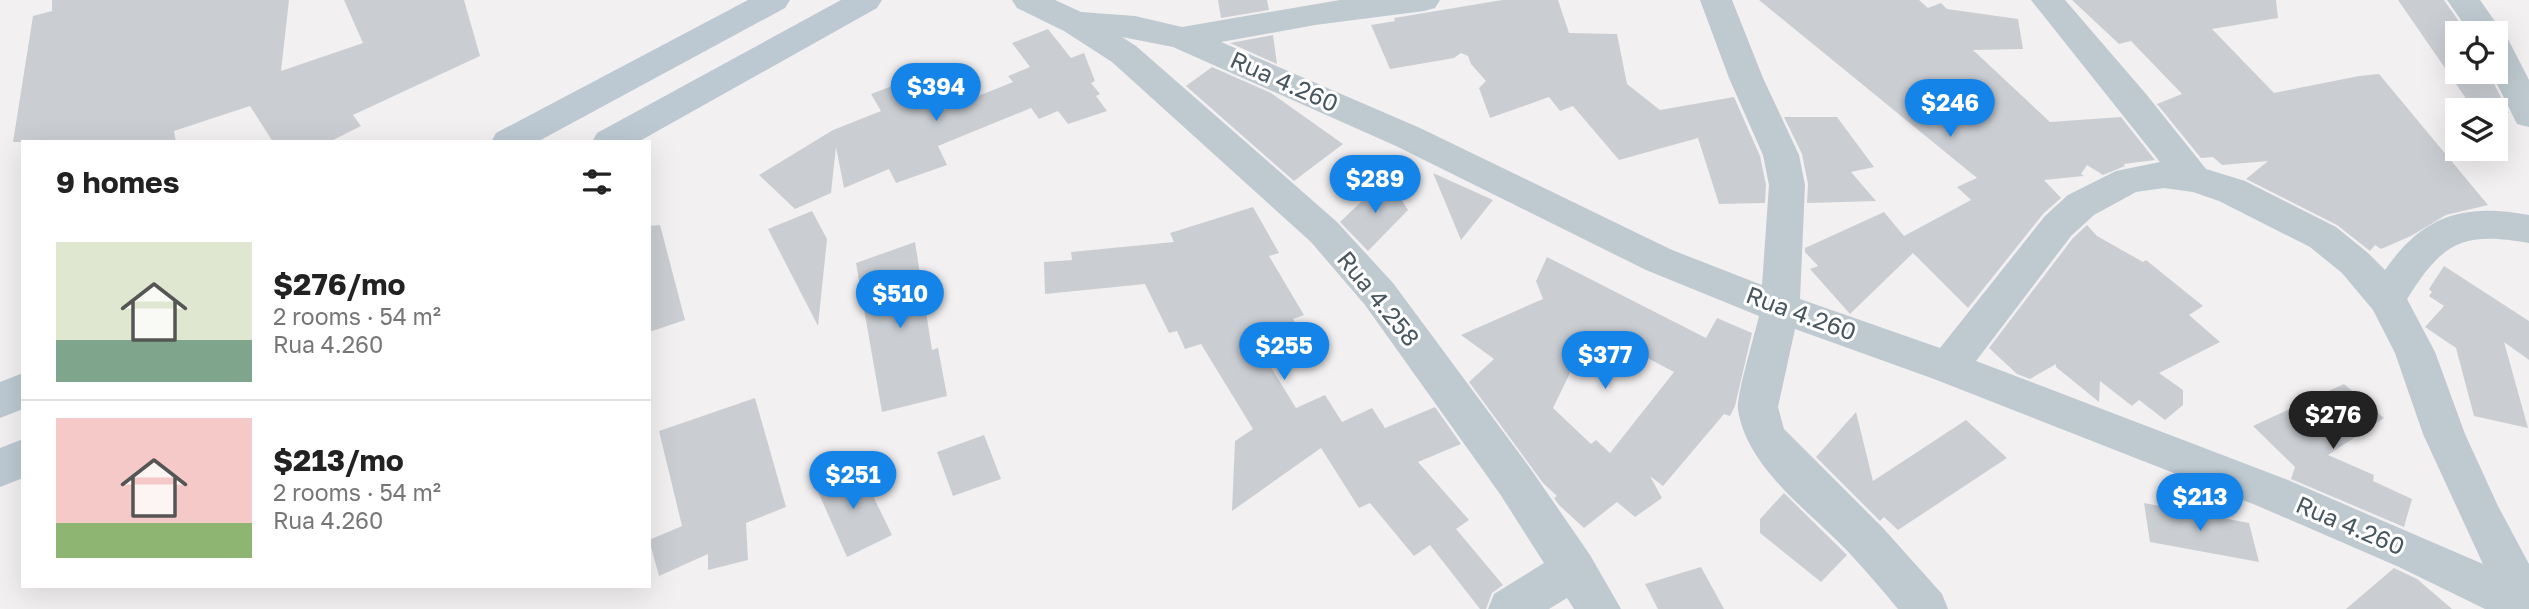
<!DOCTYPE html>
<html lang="en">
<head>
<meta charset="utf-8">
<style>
	:root { --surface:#fff; --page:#f2f2f2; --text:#222; --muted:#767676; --line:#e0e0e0; --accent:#1584e9 }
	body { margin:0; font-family:"Golos Text",sans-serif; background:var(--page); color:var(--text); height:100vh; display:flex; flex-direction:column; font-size:26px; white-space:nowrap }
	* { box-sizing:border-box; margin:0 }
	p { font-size:23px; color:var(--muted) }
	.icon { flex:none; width:38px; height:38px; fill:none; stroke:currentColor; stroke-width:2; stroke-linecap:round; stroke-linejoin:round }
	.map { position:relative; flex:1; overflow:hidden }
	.drawer { position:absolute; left:21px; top:140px; width:630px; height:448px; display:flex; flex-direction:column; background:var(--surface); border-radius:0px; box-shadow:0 7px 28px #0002 }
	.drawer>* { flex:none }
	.tools { position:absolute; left:2445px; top:21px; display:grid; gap:14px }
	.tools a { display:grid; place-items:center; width:63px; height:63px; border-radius:0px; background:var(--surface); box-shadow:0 7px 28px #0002; font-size:35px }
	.price { position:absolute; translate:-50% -60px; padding:0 16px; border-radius:24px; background:var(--accent); color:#fff; font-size:23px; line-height:46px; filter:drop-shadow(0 2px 4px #0008) }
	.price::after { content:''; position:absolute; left:50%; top:42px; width:21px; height:16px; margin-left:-10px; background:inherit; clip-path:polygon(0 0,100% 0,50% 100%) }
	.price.on { background:#222; color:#fff }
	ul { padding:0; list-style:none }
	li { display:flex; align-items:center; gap:21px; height:175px; padding:0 35px }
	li+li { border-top:2px solid var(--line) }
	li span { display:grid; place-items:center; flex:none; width:196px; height:140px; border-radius:0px; color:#555 }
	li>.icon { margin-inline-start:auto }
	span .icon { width:84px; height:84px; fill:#fffc; stroke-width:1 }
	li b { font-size:30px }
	h2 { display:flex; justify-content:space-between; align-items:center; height:84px; padding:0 35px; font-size:30px }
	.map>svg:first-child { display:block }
	.building { fill:#caced3; fill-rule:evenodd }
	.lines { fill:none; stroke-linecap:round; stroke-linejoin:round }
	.minor { fill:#bec9d0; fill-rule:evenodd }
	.secondary { fill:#bcc9d2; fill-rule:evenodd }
	.labels { text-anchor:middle; stroke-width:6; stroke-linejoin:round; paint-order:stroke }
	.street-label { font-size:24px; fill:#48565f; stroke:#fff }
</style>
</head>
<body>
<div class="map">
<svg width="2529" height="609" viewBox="0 0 2529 609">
	<rect width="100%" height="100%" fill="#f3f0f1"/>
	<g class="building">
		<path d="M52,0H289L281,71L363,43L344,0H464L480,56L353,115L361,126L329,142H273L250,106L174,131L176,142H13L33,16L52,11Z"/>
		<path d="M1218,0H1267L1269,10L1221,18Z"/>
		<path d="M1502,0H1558L1569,33L1617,34L1627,84L1660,110L1734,97L1760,156L1766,185L1765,203L1719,204L1698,138L1619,160L1573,106L1560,111L1549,97L1490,118L1479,88L1486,81L1471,64L1468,56L1461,53L1454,58L1390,69L1371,25L1395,21L1394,18Z"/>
		<path d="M1759,0H1919L1928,8L1941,3L1947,9L2018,19L2023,49L1973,50L2050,122L2121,117L2155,160L2124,164L2125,166L2103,175L2087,165L2081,174L2084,176L2044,180L2061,198L2043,214L1968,308L1913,253L1850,314L1810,269L1818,266L1805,252V248L1884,212L1904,236L1971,200L1957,187L1977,178Z"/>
		<path d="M2072,0H2276L2278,18L2212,29L2274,93L2359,76L2379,74L2488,205L2446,215L2411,236L2381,249L2375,245L2370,251L2337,225L2246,179L2268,161L2222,165L2213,157L2201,158L2157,104L2182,94L2131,41L2119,44Z"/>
		<path d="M2398,0H2444L2467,33H2457V72H2488L2509,113L2474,110Z"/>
		<path d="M1048,29L1071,58L1084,53L1095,81L1091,83L1100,94L1096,96L1107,111L1068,124L1058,111L1039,119L1031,108L938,146L947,165L896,183L889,169L844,188L836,147L831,193L795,209L759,175L833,130L881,111L871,94L921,75L944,110L1013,82L1008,76L1030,67L1012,43Z"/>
		<path d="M1273,35L1277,64L1230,43Z"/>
		<path d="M1212,67L1271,93L1343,144L1294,181L1186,86Z"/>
		<path d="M1784,117H1837L1874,167L1851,172L1876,201L1807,203L1808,184L1802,154Z"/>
		<path d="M1433,173L1493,200L1461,240Z"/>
		<path d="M1387,177L1408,210L1368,251L1340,222Z"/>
		<path d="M1253,207L1279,253L1269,256L1304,315L1293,319L1303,335L1261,351L1296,408L1325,395L1342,422L1372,408L1385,428L1435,407L1461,444L1418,462L1469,520L1456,529L1503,585L1492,593L1486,609H1480L1430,545L1414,556L1370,503L1359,508L1321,448L1232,511L1235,441L1253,429L1201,344L1185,349L1177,331L1169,333L1145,284L1045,294L1044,262L1072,260L1071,252L1174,242L1170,233Z"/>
		<path d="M812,211L827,239L818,326L768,229Z"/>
		<path d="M660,225L685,320L649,332V226Z"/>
		<path d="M2087,225L2097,236L2143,262L2146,260L2203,306L2189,315L2220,342L2159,373L2183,390V405L2165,420L2139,400L2132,406L2100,381L2099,402L2056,367V364L2030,379L2017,374L1989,348L2073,238Z"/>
		<path d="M915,242L932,350L938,348L947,396L882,412L856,263Z"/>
		<path d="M1547,257L1706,338L1717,318L1752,333L1735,406L1730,416L1724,414L1663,486L1650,476L1662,498L1635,517L1617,502L1584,528L1559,505L1554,498L1557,496L1543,483L1469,382L1494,359L1461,335L1543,299L1536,281ZM1602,334L1674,372L1610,453L1596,440L1591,444L1553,408L1586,340L1599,343Z"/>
		<path d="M2444,266L2529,321V360L2504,342L2528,428L2474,416L2456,348L2425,327L2444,306L2429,296L2432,292L2429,289Z"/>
		<path d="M2344,384L2384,418L2328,455L2374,475L2373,481L2412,499L2404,527L2291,479L2295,467L2253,426Z"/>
		<path d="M755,398L786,507L746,523L748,560L708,570V554L659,576L649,540L682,526L659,431Z"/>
		<path d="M1856,412L1873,481L1966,420L2007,458L1898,530L1884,517L1880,521L1816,457Z"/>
		<path d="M984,435L1001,479L953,496L937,452Z"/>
		<path d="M858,465L892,535L847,557L815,485Z"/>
		<path d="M1784,493L1847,555L1821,582L1760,533V519Z"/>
		<path d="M2144,503L2249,523L2259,562L2150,542Z"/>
		<path d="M1701,567L1724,609H1658L1645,584Z"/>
		<path d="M2394,568L2417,579L2452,609H2346Z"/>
	</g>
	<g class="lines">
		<g class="minor">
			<path d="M1012,0H1055L1081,12L1135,16L1182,27L1340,0H1440L1435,8L1424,11L1315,25L1221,42L1420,128L1672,250L1762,285L1769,185L1763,155L1729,78L1700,0H1732L1763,78L1799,155L1805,185L1800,299L1940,348L2045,216L2068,195L2116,171L2160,162L2031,0H2065L2146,94L2206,169L2245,181L2336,227L2368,253L2385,270C2423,215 2464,203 2529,215V243C2462,231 2443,242 2407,299L2435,352L2465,434L2498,506L2529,564V609H2485L2399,567L2258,506L1934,379L1795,329L1778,407L1784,429L1883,528L1942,594L1948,609H1898C1883,591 1868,573 1852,556C1813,513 1748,471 1738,410C1736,396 1755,334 1759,316L1646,270L1396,146L1173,47L1122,37L1136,46L1337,222L1393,283L1530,468L1590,555L1621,609H1574L1567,598L1549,609H1488L1494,594L1544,563L1500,494L1365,305L1311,242L1112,62L1064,31L1017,8ZM2164,188L2193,192L2219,201L2310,247L2342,273L2373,310L2395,353L2423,434L2483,564L2288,480L1976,361L2071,236L2094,215L2136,192Z"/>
			<path d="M2447,0H2480L2503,33L2501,37L2508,39L2529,80V127L2517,124L2491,72H2496V33H2470Z"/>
		</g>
		<g class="secondary">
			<path d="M748,0H790L785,8L537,142H491L496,133Z"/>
			<path d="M841,0H882L877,8L638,142H592L597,133Z"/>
			<path d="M23,373V409L0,418V382Z"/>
			<path d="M23,439V478L0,487V448Z"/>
		</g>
	</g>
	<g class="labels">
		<g class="street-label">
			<text transform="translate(1284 82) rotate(24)" y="8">Rua 4.260</text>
			<text transform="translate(1378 299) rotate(51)" y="8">Rua 4.258</text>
			<text transform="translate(1801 314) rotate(20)" y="8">Rua 4.260</text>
			<text transform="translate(2350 526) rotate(23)" y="8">Rua 4.260</text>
		</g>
	</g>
</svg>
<div class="tools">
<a><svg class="icon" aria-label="locate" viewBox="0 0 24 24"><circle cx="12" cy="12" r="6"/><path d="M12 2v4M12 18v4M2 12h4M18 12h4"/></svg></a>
<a><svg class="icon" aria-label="layers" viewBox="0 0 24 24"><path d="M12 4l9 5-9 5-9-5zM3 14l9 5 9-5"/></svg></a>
</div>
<b class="price" style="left:936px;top:123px">$394</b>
<b class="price" style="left:1950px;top:139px">$246</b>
<b class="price" style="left:1375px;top:215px">$289</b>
<b class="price" style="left:900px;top:330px">$510</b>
<b class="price" style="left:1284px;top:382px">$255</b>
<b class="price" style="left:1605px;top:391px">$377</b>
<b class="price on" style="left:2333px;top:451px">$276</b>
<b class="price" style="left:853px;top:511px">$251</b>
<b class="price" style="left:2200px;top:533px">$213</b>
<section class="drawer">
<h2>9 homes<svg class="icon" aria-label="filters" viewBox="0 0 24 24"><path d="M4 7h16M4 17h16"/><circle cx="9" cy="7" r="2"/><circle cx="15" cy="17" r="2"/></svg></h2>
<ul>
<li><span style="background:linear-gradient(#dfe7d0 70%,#7fa58c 0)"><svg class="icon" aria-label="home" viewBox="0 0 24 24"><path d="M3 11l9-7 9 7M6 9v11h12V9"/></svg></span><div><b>$276/mo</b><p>2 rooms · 54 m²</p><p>Rua 4.260</p></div></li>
<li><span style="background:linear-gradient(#f6c9c9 75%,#8fb573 0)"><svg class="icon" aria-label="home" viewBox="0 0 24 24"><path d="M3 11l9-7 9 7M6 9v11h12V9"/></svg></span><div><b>$213/mo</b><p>2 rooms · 54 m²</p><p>Rua 4.260</p></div></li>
</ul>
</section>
</div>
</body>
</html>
